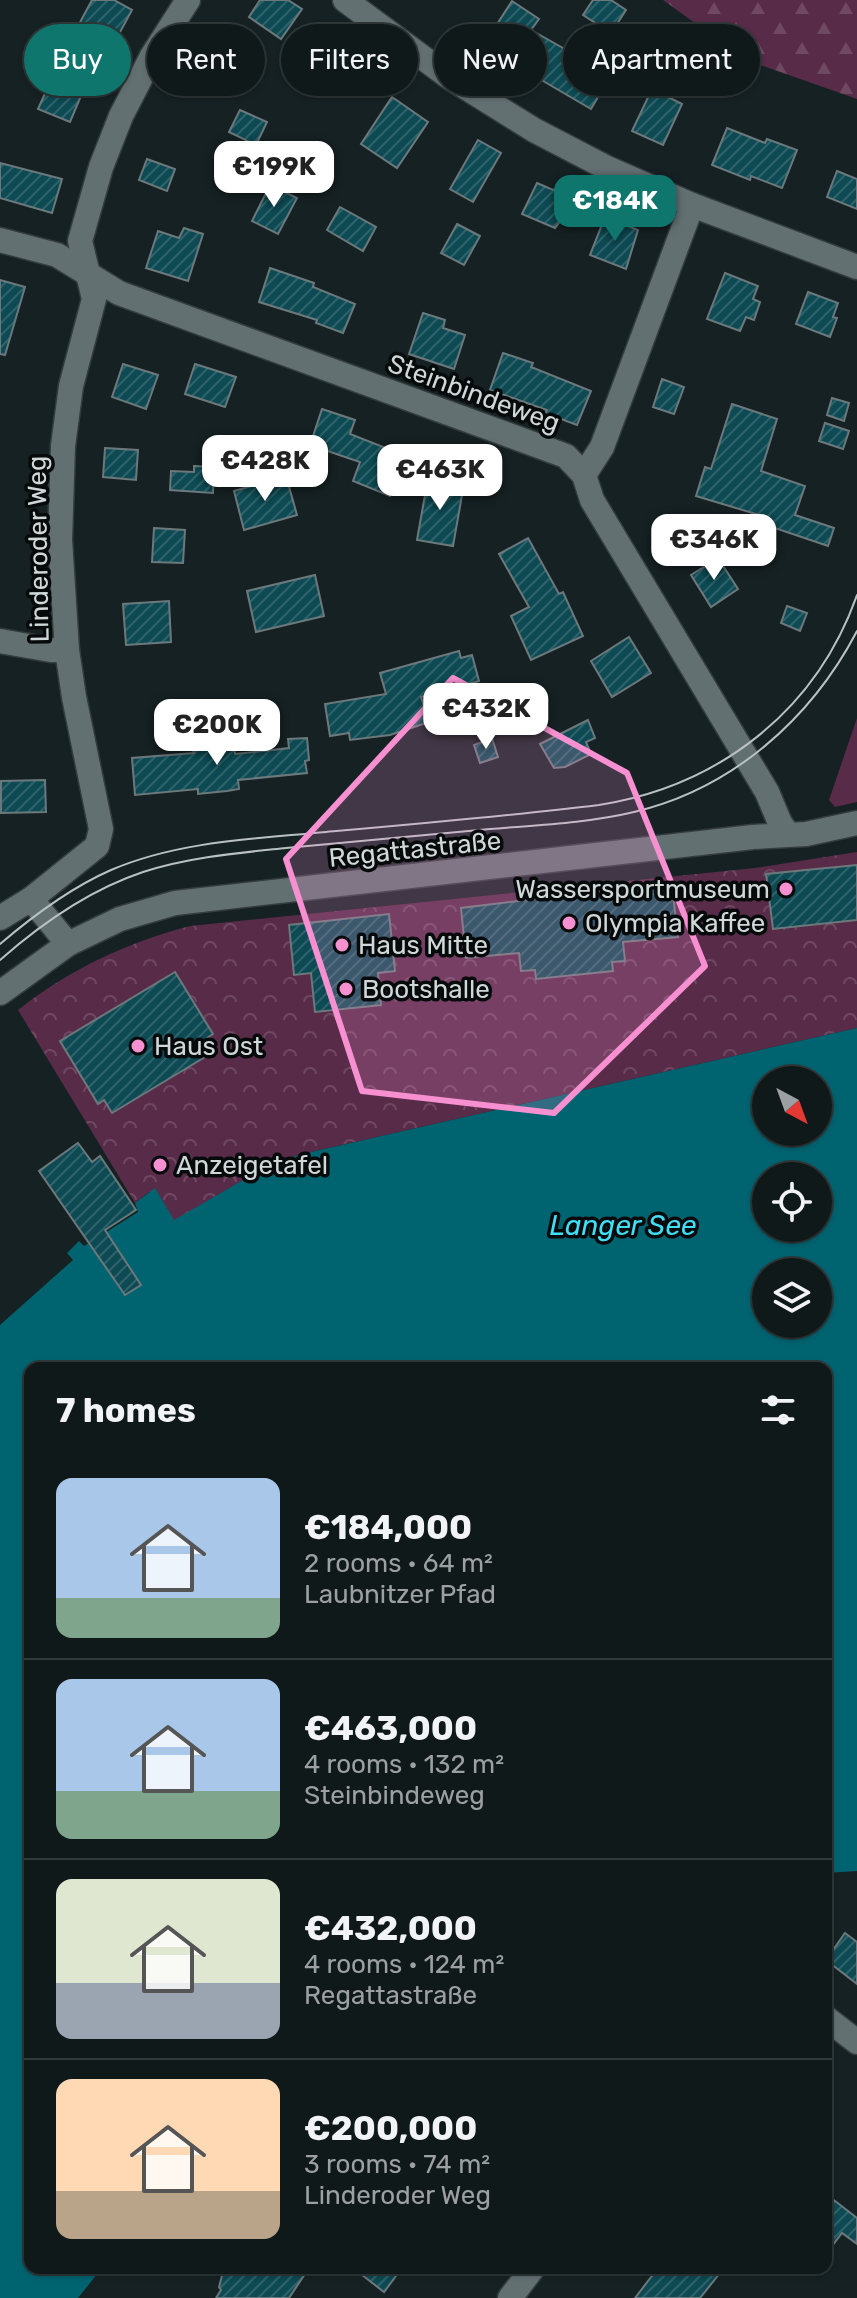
<!DOCTYPE html>
<html lang="en">
<head>
<meta charset="utf-8">
<style>
	:root { --surface:#10191a; --page:#192223; --text:#f1f3f6; --muted:#9ca0a2; --line:#303839; --accent:#0f766e }
	body { margin:0; font-family:Rubik,sans-serif; background:var(--page); color:var(--text); height:100vh; display:flex; flex-direction:column; font-size:30px; white-space:nowrap }
	* { box-sizing:border-box; margin:0 }
	p { font-size:26px; color:var(--muted) }
	.icon { flex:none; width:44px; height:44px; fill:none; stroke:currentColor; stroke-width:2; stroke-linecap:round; stroke-linejoin:round }
	.map { position:relative; flex:1; overflow:hidden }
	.panel { position:absolute; left:24px; top:1362px; width:808px; height:912px; display:flex; flex-direction:column; background:var(--surface); border-radius:16px; box-shadow:0 2px 6px #0004,0 0 0 2px var(--line) }
	.panel>* { flex:none }
	.hud { position:absolute; left:24px; top:24px; width:810px; height:72px; display:flex; gap:16px }
	.needle { width:52px; rotate:139deg }
	.controls { position:absolute; left:752px; top:1066px; display:grid; gap:16px }
	.controls a { display:grid; place-items:center; width:80px; height:80px; border-radius:50%; background:var(--surface); box-shadow:0 2px 6px #0004,0 0 0 2px var(--line); font-size:40px }
	.price { position:absolute; translate:-50% -68px; padding:0 18px; border-radius:16px; background:#fff; color:#222; font-size:26px; line-height:52px; filter:drop-shadow(0 2px 4px #0008) }
	.price::after { content:''; position:absolute; left:50%; top:48px; width:24px; height:18px; margin-left:-12px; background:inherit; clip-path:polygon(0 0,100% 0,50% 100%) }
	.price.selected { background:var(--accent); color:#fff }
	ul { padding:0; list-style:none }
	li { display:flex; align-items:center; gap:24px; height:200px; padding:0 32px }
	li+li { border-top:2px solid var(--line) }
	li span { display:grid; place-items:center; flex:none; width:224px; height:160px; border-radius:16px; color:#555 }
	li>.icon { margin-inline-start:auto }
	span .icon { width:96px; height:96px; fill:#fffc; stroke-width:1 }
	li b { font-size:34px }
	h2 { display:flex; justify-content:space-between; align-items:center; height:96px; padding:0 32px; font-size:34px }
	.tag { padding:0 28px; border-radius:36px; background:var(--surface); box-shadow:0 2px 6px #0004,0 0 0 2px var(--line); font-size:28px; line-height:72px }
	.tag.selected { background:var(--accent); color:#fff }
	.map>svg:first-child { display:block }
	.green { fill:#582b48 }
	.forest { fill:url(#forest-firs) }
	.park { fill:url(#park-crowns) }
	.water { fill:#006370; fill-rule:evenodd }
	.building { fill:url(#building-hatch); stroke:#6c797c; stroke-width:2 }
	.lines { fill:none; stroke-linecap:round; stroke-linejoin:round }
	.street-casing { stroke:#343c3e; stroke-width:27 }
	.street { stroke:#637072; stroke-width:24 }
	.tram { stroke:#bac1c2; stroke-width:2 }
	.marked { fill:#f690d0; fill-opacity:0.2; stroke:#f690d0; stroke-width:6; stroke-linejoin:round }
	.poi-dot { fill:#f690d0; stroke:#060a0b; stroke-width:3 }
	.labels { text-anchor:middle; stroke-width:7; stroke-linejoin:round; paint-order:stroke }
	.street-label { font-size:26px; fill:#d0d7d8; stroke:#060a0b }
	.poi-label { font-size:26px; fill:#d0d7d8; stroke:#060a0b; text-anchor:start }
	.water-label { font-size:28px; font-style:italic; fill:#41def7; stroke:#060a0b }
</style>
</head>
<body>
<div class="map">
<svg width="857" height="2298" viewBox="0 0 857 2298">
	<defs>
		<pattern id="forest-firs" width="22" height="20" patternUnits="userSpaceOnUse" patternTransform="scale(2)"><rect width="22" height="20" fill="#582b48"/><path d="M5 1l3.5 6h-7zM16 11l3.5 6h-7z" fill="#6f4962"/></pattern>
		<pattern id="park-crowns" width="20" height="18" patternUnits="userSpaceOnUse" patternTransform="scale(2)"><rect width="20" height="18" fill="#582b48"/><path d="M2 6a3 3 0 1 1 6 0M12 15a3 3 0 1 1 6 0" fill="none" stroke="#6f4962"/></pattern>
		<pattern id="building-hatch" width="6" height="6" patternUnits="userSpaceOnUse" patternTransform="scale(2)"><rect width="6" height="6" fill="#0d4a53"/><path d="M-1 1l2-2M0 6l6-6M5 7l2-2" fill="none" stroke="#2f636b"/></pattern>
	</defs>
	<rect width="100%" height="100%" fill="#162123"/>
	<path class="green" d="M857,718V802L835,807L829,800Z"/>
	<path class="forest" d="M663,0H857V99L746,60Z"/>
	<path class="park" d="M857,852V1028L298,1155L262,1169L174,1221L149,1192L135,1203L18,1010C70,969 126,943 190,926L755,868Z"/>
	<path class="water" d="M857,1028V1871L826,1873V1368H30V2268H102L78,2298H0V1325L73,1260L67,1253L79,1241L84,1246L138,1212L135,1203L155,1188L174,1220L262,1169L298,1155ZM766,1080H818V1132H766ZM766,1176H818V1228H766ZM766,1272H818V1324H766Z"/>
	<g class="building">
		<path d="M92,0H114L132,10L106,58L71,39Z"/>
		<path d="M260,0H288L302,9L281,39L249,17Z"/>
		<path d="M593,0H611L626,10L611,33L583,15Z"/>
		<path d="M512,1L539,19L531,30L611,75L591,109L538,78L543,69L490,35Z"/>
		<path d="M219,27L249,47L227,79L197,59Z"/>
		<path d="M337,39L378,67L360,93L319,66Z"/>
		<path d="M50,82L81,96L70,122L38,109Z"/>
		<path d="M652,89L682,104L663,145L632,131Z"/>
		<path d="M392,97L428,122L397,168L361,144Z"/>
		<path d="M240,110L267,122L256,145L229,132Z"/>
		<path d="M727,128L765,143L767,139L797,150L782,188L751,176L750,180L712,165Z"/>
		<path d="M478,140L501,153L473,202L450,189Z"/>
		<path d="M147,159L175,169L167,191L139,180Z"/>
		<path d="M0,163L62,179L52,213L0,198Z"/>
		<path d="M837,171L857,179V209L827,197Z"/>
		<path d="M537,183L553,190L557,188L570,195L564,208L568,211L555,228L522,214Z"/>
		<path d="M270,185L297,198L278,234L252,221Z"/>
		<path d="M340,207L376,227L363,251L327,230Z"/>
		<path d="M605,217L638,230L626,269L590,255Z"/>
		<path d="M457,224L480,236L464,265L441,253Z"/>
		<path d="M184,228L203,234L188,281L146,268L158,231L179,238Z"/>
		<path d="M270,268L314,283L313,287L355,304L343,333L316,323L317,320L259,302Z"/>
		<path d="M725,273L758,286L753,299L760,302L754,320L746,317L740,331L707,319Z"/>
		<path d="M0,280L25,287L5,355L0,354Z"/>
		<path d="M808,292L838,303L833,317L837,318L830,337L796,324Z"/>
		<path d="M423,313L445,320L443,328L465,335L454,369L409,354Z"/>
		<path d="M503,353L533,363L531,367L591,391L577,425L545,413L547,410L490,390Z"/>
		<path d="M123,364L158,375L146,409L112,397Z"/>
		<path d="M195,364L236,377L225,407L185,394Z"/>
		<path d="M662,379L684,387L674,414L653,407Z"/>
		<path d="M832,398L849,403L844,421L827,415Z"/>
		<path d="M732,404L777,419L761,471L805,486L795,515L834,528L828,546L763,524L766,517L696,496L705,467L711,469Z"/>
		<path d="M322,409L355,420L350,434L406,456L390,496L353,481L360,462L310,445Z"/>
		<path d="M825,423L849,431L843,449L819,441Z"/>
		<path d="M105,448L138,450L136,480L103,477Z"/>
		<path d="M194,466L214,467L213,493L170,490L171,471L194,472Z"/>
		<path d="M286,476L297,515L244,530L234,491Z"/>
		<path d="M428,478L464,484L453,546L417,540Z"/>
		<path d="M154,528L185,530L183,563L152,562Z"/>
		<path d="M528,538L559,594L563,592L583,636L531,660L511,616L529,607L499,554Z"/>
		<path d="M718,558L738,589L711,607L691,575Z"/>
		<path d="M315,575L324,616L256,632L247,591Z"/>
		<path d="M169,601L171,642L126,645L123,604Z"/>
		<path d="M787,606L807,613L800,631L781,623Z"/>
		<path d="M629,637L651,673L612,697L591,661Z"/>
		<path d="M459,651L461,658L472,655L479,681L421,697L429,722L390,735L350,740L349,733L330,736L325,704L386,694L380,673Z"/>
		<path d="M588,720L595,738L586,742L591,754L565,767L554,768L540,744Z"/>
		<path d="M232,728L235,754L289,748L288,739L307,738L309,760L305,761L307,773L238,780L239,789L227,791L198,794V789L135,795L132,758L194,753L193,750L216,748L214,730Z"/>
		<path d="M492,738L498,757L480,763L474,745Z"/>
		<path d="M45,780L46,812L1,813V781Z"/>
		<path d="M857,865V920L773,929L766,874Z"/>
		<path d="M672,887L678,937L623,942L625,961L612,962L613,971L536,979L535,970L521,971L519,953L466,958L461,908L585,893V896Z"/>
		<path d="M389,914L395,971L378,973L381,1005L315,1012L311,973L294,975L289,925Z"/>
		<path d="M175,972L213,1034L207,1038L215,1051L112,1113L104,1100L98,1104L60,1041Z"/>
		<path d="M78,1143L92,1162L100,1156L136,1210L105,1230L141,1285L125,1295L39,1171Z"/>
		<path d="M845,1933L857,1942V1984L826,1960Z"/>
		<path d="M826,2194L857,2218V2244L842,2233L826,2254Z"/>
		<path d="M224,2268H309L289,2298H216L221,2290L219,2287Z"/>
		<path d="M353,2268H402L384,2292Z"/>
		<path d="M658,2268H724L700,2298H635Z"/>
	</g>
	<g class="lines">
		<g class="street-casing">
			<g id="street">
				<path d="M345,0L449,77L534,130L605,167L692,205L857,267"/>
				<path d="M0,240L57,255L119,293L566,456L584,475L592,500L767,792L780,823L788,834"/>
				<path d="M584,475L602,447L692,205"/>
				<path d="M0,641L51,650H67"/>
				<path d="M31,899L68,944"/>
				<path d="M0,918L31,899L97,846L101,829L74,697L67,650L60,540L63,446L71,386L94,299L80,241L101,167L121,116L152,56L188,0"/>
				<path d="M0,993L68,944L120,919L175,903L753,837L806,834L857,823"/>
				<path d="M826,2018L857,2042"/>
				<path d="M510,2298L533,2268"/>
			</g>
		</g>
		<use href="#street" class="street"/>
		<g class="tram">
			<path d="M0,944C34,915 70,888 111,870C179,841 254,839 326,832C417,824 509,816 599,805C719,786 816,711 857,595"/>
			<path d="M0,960C42,923 89,890 143,872C189,857 238,853 286,848C354,842 422,835 490,829C538,825 588,823 634,812C732,789 811,719 857,631"/>
		</g>
	</g>
	<path class="marked" d="M453,678L627,773L705,966L554,1113L362,1091L286,859Z"/>
	<g class="poi-dot">
		<circle cx="786" cy="889" r="8"/>
		<circle cx="569" cy="923" r="8"/>
		<circle cx="342" cy="945" r="8"/>
		<circle cx="346" cy="989" r="8"/>
		<circle cx="138" cy="1046" r="8"/>
		<circle cx="160" cy="1165" r="8"/>
	</g>
	<g class="labels">
		<g class="street-label">
			<text transform="translate(474 393) rotate(20)" y="9">Steinbindeweg</text>
			<text transform="translate(38 549) rotate(-91)" y="9">Linderoder Weg</text>
			<text transform="translate(415 849) rotate(-6)" y="9">Regattastraße</text>
		</g>
		<g class="poi-label">
			<text x="770" y="898" text-anchor="end">Wassersportmuseum</text>
			<text x="585" y="932">Olympia Kaffee</text>
			<text x="358" y="954">Haus Mitte</text>
			<text x="362" y="998">Bootshalle</text>
			<text x="154" y="1055">Haus Ost</text>
			<text x="176" y="1174">Anzeigetafel</text>
		</g>
		<g class="water-label">
			<text x="623" y="1235">Langer See</text>
		</g>
	</g>
</svg>
<div class="controls">
<a><svg class="needle" viewBox="-14 -14 28 28"><path d="M0-13l5 13h-10z" fill="#e53935"/><path d="M0 13l5-13h-10z" fill="#9ca0a2"/></svg></a>
<a><svg class="icon" aria-label="locate" viewBox="0 0 24 24"><circle cx="12" cy="12" r="6"/><path d="M12 2v4M12 18v4M2 12h4M18 12h4"/></svg></a>
<a><svg class="icon" aria-label="layers" viewBox="0 0 24 24"><path d="M12 4l9 5-9 5-9-5zM3 14l9 5 9-5"/></svg></a>
</div>
<b class="price" style="left:274px;top:209px">€199K</b>
<b class="price selected" style="left:615px;top:243px">€184K</b>
<b class="price" style="left:265px;top:503px">€428K</b>
<b class="price" style="left:440px;top:512px">€463K</b>
<b class="price" style="left:714px;top:582px">€346K</b>
<b class="price" style="left:486px;top:751px">€432K</b>
<b class="price" style="left:217px;top:767px">€200K</b>
<div class="hud">
<a class="tag selected">Buy</a>
<a class="tag">Rent</a>
<a class="tag">Filters</a>
<a class="tag">New</a>
<a class="tag">Apartment</a>
</div>
<section class="panel">
<h2>7 homes<svg class="icon" aria-label="filters" viewBox="0 0 24 24"><path d="M4 7h16M4 17h16"/><circle cx="9" cy="7" r="2"/><circle cx="15" cy="17" r="2"/></svg></h2>
<ul>
<li><span style="background:linear-gradient(#a9c7e8 75%,#7fa58c 0)"><svg class="icon" aria-label="home" viewBox="0 0 24 24"><path d="M3 11l9-7 9 7M6 9v11h12V9"/></svg></span><div><b>€184,000</b><p>2 rooms · 64 m²</p><p>Laubnitzer Pfad</p></div></li>
<li><span style="background:linear-gradient(#a9c7e8 70%,#7fa58c 0)"><svg class="icon" aria-label="home" viewBox="0 0 24 24"><path d="M3 11l9-7 9 7M6 9v11h12V9"/></svg></span><div><b>€463,000</b><p>4 rooms · 132 m²</p><p>Steinbindeweg</p></div></li>
<li><span style="background:linear-gradient(#dfe7d0 65%,#9aa5b1 0)"><svg class="icon" aria-label="home" viewBox="0 0 24 24"><path d="M3 11l9-7 9 7M6 9v11h12V9"/></svg></span><div><b>€432,000</b><p>4 rooms · 124 m²</p><p>Regattastraße</p></div></li>
<li><span style="background:linear-gradient(#ffd9b3 70%,#b9a48a 0)"><svg class="icon" aria-label="home" viewBox="0 0 24 24"><path d="M3 11l9-7 9 7M6 9v11h12V9"/></svg></span><div><b>€200,000</b><p>3 rooms · 74 m²</p><p>Linderoder Weg</p></div></li>
</ul>
</section>
</div>
</body>
</html>
